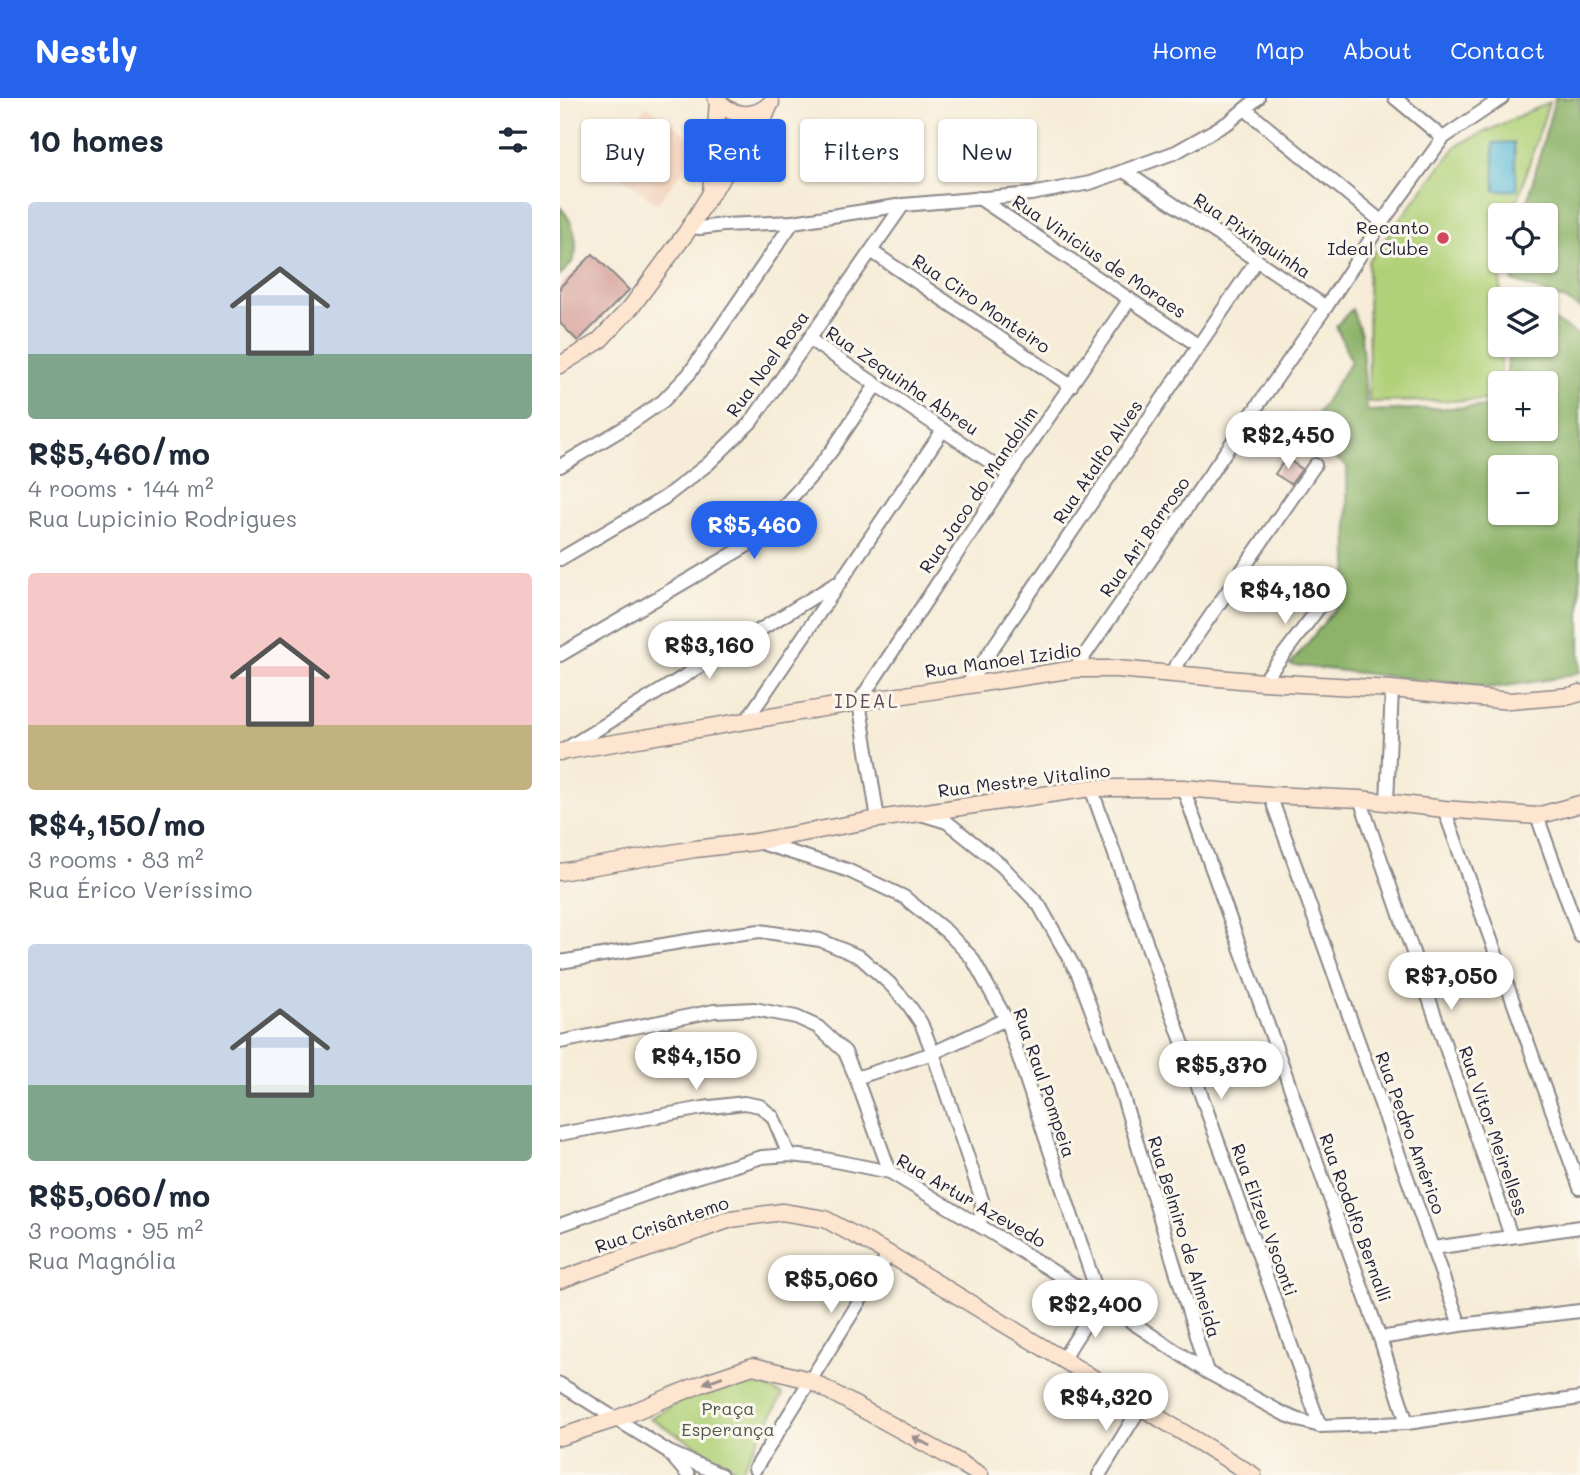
<!DOCTYPE html>
<html lang="en">
<head>
<meta charset="utf-8">
<style>
	:root { --surface:#fff; --page:#f2f2f3; --text:#1f2937; --muted:#747a83; --accent:#2563eb }
	body { margin:0; font-family:Mali,sans-serif; background:var(--page); color:var(--text); height:100vh; display:flex; flex-direction:column; font-size:26px; white-space:nowrap }
	* { box-sizing:border-box; margin:0 }
	p { font-size:23px; color:var(--muted) }
	.icon { flex:none; width:38px; height:38px; fill:none; stroke:currentColor; stroke-width:2; stroke-linecap:round; stroke-linejoin:round }
	.map { position:relative; flex:1; overflow:hidden }
	.sheet { display:flex; flex-direction:column; background:var(--surface); width:560px }
	.sheet>* { flex:none }
	.top-card { position:absolute; left:21px; top:21px; width:665px; height:63px; display:flex; gap:14px }
	.tools { position:absolute; left:928px; top:105px; display:grid; gap:14px }
	.tools a { display:grid; place-items:center; width:70px; height:70px; border-radius:7px; background:var(--surface); box-shadow:0 2px 5px #0004; font-size:35px }
	.price { position:absolute; translate:-50% -60px; padding:0 16px; border-radius:24px; background:#fff; color:#222; font-size:23px; line-height:46px; filter:drop-shadow(0 2px 4px #0008) }
	.price::after { content:''; position:absolute; left:50%; top:42px; width:21px; height:16px; margin-left:-10px; background:inherit; clip-path:polygon(0 0,100% 0,50% 100%) }
	.price.active { background:var(--accent); color:#fff }
	ul { padding:0; list-style:none }
	li { display:grid; align-content:center; gap:14px; height:371px; padding:0 28px }
	li span { display:grid; place-items:center; height:217px; border-radius:7px; color:#555 }
	li>.icon { margin-inline-start:auto }
	span .icon { width:126px; height:126px; fill:#fffc; stroke-width:1 }
	li b { font-size:30px }
	h2 { display:flex; justify-content:space-between; align-items:center; height:84px; padding:0 28px; font-size:30px }
	.tag { padding:0 24px; border-radius:7px; background:var(--surface); box-shadow:0 2px 5px #0004; font-size:24px; line-height:63px }
	.tag.active { background:var(--accent); color:#fff }
	header { display:flex; align-items:center; gap:42px; box-sizing:border-box; height:98px; padding:0 35px; background:var(--accent); color:#fff }
	header strong { font-size:33px }
	nav { display:flex; gap:38px; margin-inline-start:auto; font-size:24px }
	main { display:flex; flex:1; min-height:0 }
	.map>svg:first-child { display:block }
	.built { fill:#f3d4bf }
	.green { fill:#b1d179; stroke:#6a7a5a; stroke-width:2 }
	.forest { fill:#8cb369; stroke:#576a52; stroke-width:2; fill-rule:evenodd }
	.water { fill:#59bad7; stroke:#3e6e89; stroke-width:2 }
	.building { fill:#d49d97 }
	.lines { fill:none; stroke-linecap:round; stroke-linejoin:round }
	.street-casing { stroke:#8c8789; stroke-width:16 }
	.secondary-casing { stroke:#8c8789; stroke-width:19 }
	.street { stroke:#fff; stroke-width:12 }
	.secondary { stroke:#fde5d0; stroke-width:16 }
	.oneway { fill:#9a8d8d }
	.poi-dot { fill:#d1495b; stroke:#fbf7ec; stroke-width:2.5 }
	.labels { text-anchor:middle; stroke-width:6; stroke-linejoin:round; paint-order:stroke }
	.poi-label { font-size:18px; fill:#22223b; stroke:#fbf7ec; text-anchor:end }
	.street-label { font-size:18px; fill:#22223b; stroke:#fbf7ec }
	.park-label { font-size:18px; fill:#4d574e; stroke:#fbf7ec }
	.neighbourhood-label { font-size:19px; letter-spacing:2px; fill:#604d5b; stroke:#fbf7ec }
</style>
</head>
<body>
<header>
<strong>Nestly</strong>
<nav><a>Home</a><a>Map</a><a>About</a><a>Contact</a></nav>
</header>
<main>
<section class="sheet">
<h2>10 homes<svg class="icon" aria-label="filters" viewBox="0 0 24 24"><path d="M4 7h16M4 17h16"/><circle cx="9" cy="7" r="2"/><circle cx="15" cy="17" r="2"/></svg></h2>
<ul>
<li><span style="background:linear-gradient(#c9d6e8 70%,#7fa58c 0)"><svg class="icon" aria-label="home" viewBox="0 0 24 24"><path d="M3 11l9-7 9 7M6 9v11h12V9"/></svg></span><div><b>R$5,460/mo</b><p>4 rooms · 144 m²</p><p>Rua Lupicinio Rodrigues</p></div></li>
<li><span style="background:linear-gradient(#f6c9c9 70%,#c2b280 0)"><svg class="icon" aria-label="home" viewBox="0 0 24 24"><path d="M3 11l9-7 9 7M6 9v11h12V9"/></svg></span><div><b>R$4,150/mo</b><p>3 rooms · 83 m²</p><p>Rua Érico Veríssimo</p></div></li>
<li><span style="background:linear-gradient(#c9d6e8 65%,#7fa58c 0)"><svg class="icon" aria-label="home" viewBox="0 0 24 24"><path d="M3 11l9-7 9 7M6 9v11h12V9"/></svg></span><div><b>R$5,060/mo</b><p>3 rooms · 95 m²</p><p>Rua Magnólia</p></div></li>
</ul>
</section>
<div class="map">
<svg width="1020" height="1377" viewBox="0 0 1020 1377">
	<rect width="100%" height="100%" fill="#fbf7ec"/>
	<filter id="ink" filterUnits="userSpaceOnUse"><feTurbulence type="fractalNoise" baseFrequency=".0143" numOctaves="2"/><feDisplacementMap in="SourceGraphic" scale="14" xChannelSelector="R" yChannelSelector="G"/><feConvolveMatrix kernelMatrix="1 2 1 2 8 2 1 2 1" color-interpolation-filters="sRGB"/></filter>
	<filter id="wash" filterUnits="userSpaceOnUse"><feTurbulence type="fractalNoise" baseFrequency=".00686" numOctaves="4" result="noise"/><feDisplacementMap in="SourceGraphic" scale="28" xChannelSelector="R" yChannelSelector="G"/><feGaussianBlur stdDeviation="1.57" result="paint"/><feColorMatrix in="noise" values="0 0 0 0 0 0 0 0 0 0 0 0 0 0 0 0 0 1.4 0 .05"/><feComposite in="paint" operator="in"/></filter>
	<g filter="url(#wash)">
		<rect width="100%" height="100%" fill="#f6ecd7"/>
		<path class="built" d="M87,7L141,48L97,106L43,65Z"/>
		<g class="green">
			<path d="M989,4L953,117H940L941,285H940V302L809,304L808,163L897,47Z"/>
			<path d="M187,1280L223,1297L180,1374L90,1320L145,1290Z"/>
		</g>
		<g class="forest">
			<path d="M995,0H1020V211L1006,202L953,183L950,171L952,163H985V117H964Z"/>
			<path d="M0,109C12,121 20,144 14,160C12,167 5,172 0,177Z"/>
			<path d="M792,211L801,236L807,313L940,308V331H985V285H946L949,247H985V217L1020,238V574L998,580L933,590L730,567L784,500L788,465L787,368L743,339L791,263L776,228ZM985,369V415H940V369Z"/>
		</g>
		<path class="water" d="M954,44L957,92L935,93L933,45Z"/>
		<g id="blocks">
			<g class="building">
				<path d="M33,156L69,192L18,243L0,225V189Z"/>
				<path d="M726,360L742,371L731,386L715,376Z"/>
			</g>
		</g>
	</g>
	<g filter="url(#ink)">
		<use href="#blocks" fill-opacity="0" stroke="#8c8789" stroke-width="2"/>
		<g class="lines">
			<g class="street-casing">
				<g id="street">
					<path d="M835,0L883,40"/>
					<path d="M685,11L822,124"/>
					<path d="M564,73L766,209"/>
					<path d="M419,100L639,248"/>
					<path d="M129,129L140,130L163,127L233,124L343,107L471,96L530,85L616,54L669,24L698,0"/>
					<path d="M311,153L511,288"/>
					<path d="M249,241L449,377"/>
					<path d="M0,368L64,330L103,303L129,276L233,124"/>
					<path d="M0,461L104,400L148,366L191,324L343,107"/>
					<path d="M0,557L188,447L254,375L272,352L316,287"/>
					<path d="M515,571L766,209L822,124L883,40L942,0"/>
					<path d="M611,575L755,367"/>
					<path d="M703,584L773,491"/>
					<path d="M408,586L697,162"/>
					<path d="M186,623L383,332"/>
					<path d="M7,650L275,486"/>
					<path d="M531,690L760,1328"/>
					<path d="M623,690L820,1240L847,1325"/>
					<path d="M710,697L900,1227"/>
					<path d="M800,701L951,1138"/>
					<path d="M827,704L832,591"/>
					<path d="M884,711L1020,1090"/>
					<path d="M361,716L387,724L442,768L479,807L518,876L558,983L647,1274"/>
					<path d="M977,718L1020,838"/>
					<path d="M318,721L299,604L449,377L570,201"/>
					<path d="M198,744L287,772L344,799L387,834L412,860L446,921L540,1203L502,1262"/>
					<path d="M0,864L145,840L200,833L260,842L300,859L330,886L348,906L361,925L373,955L422,1102L420,1128"/>
					<path d="M0,944L154,913L194,911L236,919L258,929L285,954L296,980L330,1074"/>
					<path d="M296,980L373,955L446,921"/>
					<path d="M0,1036L143,1010L184,1005L200,1008L213,1019L229,1057"/>
					<path d="M0,1127L120,1084L202,1059L229,1057L260,1060L330,1074L440,1140L540,1203L647,1274L724,1316L739,1322L760,1328L847,1325L1020,1300"/>
					<path d="M873,1150L1020,1129"/>
					<path d="M820,1240L900,1227L1020,1213"/>
					<path d="M0,1286L109,1354L161,1377"/>
					<path d="M110,1356L128,1377"/>
					<path d="M195,1371L329,1156"/>
					<path d="M539,1377L580,1310"/>
				</g>
			</g>
			<g class="secondary-casing">
				<g id="secondary">
					<path d="M156,0C170,19 194,22 211,5"/>
					<path d="M151,95L158,3"/>
					<path d="M0,267L39,243L72,208L126,135L151,95L203,23L209,8"/>
					<path d="M0,654L299,604L515,571H557L703,584L832,591L950,603L1010,598L1020,595"/>
					<path d="M0,774L135,751L195,744L318,721L531,690H623L710,697L800,701L884,711L977,718L1020,706"/>
					<path d="M0,1182L171,1121L222,1114L265,1121L329,1156L693,1377"/>
					<path d="M0,1339L56,1321L146,1284L193,1268L249,1282L390,1359L420,1377"/>
				</g>
			</g>
			<use href="#street" class="street"/>
			<use href="#secondary" class="secondary"/>
		</g>
		<defs><path id="oneway-solid" d="M-6-.8H1V-3.2L6.5 0L1 3.2V.8H-6Z" transform="scale(1.75)"/></defs>
		<g class="oneway">
			<use href="#oneway-solid" transform="translate(153 1282) rotate(160)"/>
			<use href="#oneway-solid" transform="translate(361 1343) rotate(-151)"/>
		</g>
	</g>
	<circle class="poi-dot" cx="883" cy="140" r="7"/>
	<g class="labels">
		<g class="poi-label">
			<text x="869" y="136">Recanto<tspan x="869" dy="21">Ideal Clube</tspan></text>
		</g>
		<g class="street-label">
			<text transform="translate(692 138) rotate(34)" y="6">Rua Pixinguinha</text>
			<text transform="translate(539 159) rotate(34)" y="6">Rua Vinicius de Moraes</text>
			<text transform="translate(421 206) rotate(34)" y="6">Rua Ciro Monteiro</text>
			<text transform="translate(208 266) rotate(-54)" y="6">Rua Noel Rosa</text>
			<text transform="translate(342 283) rotate(34)" y="6">Rua Zequinha Abreu</text>
			<text transform="translate(538 364) rotate(-56)" y="6">Rua Atalfo Alves</text>
			<text transform="translate(419 392) rotate(-56)" y="6">Rua Jaco do Mandolim</text>
			<text transform="translate(585 439) rotate(-55)" y="6">Rua Ari Barroso</text>
			<text transform="translate(443 563) rotate(-8)" y="6">Rua Manoel Izidio</text>
			<text transform="translate(464 683) rotate(-7)" y="6">Rua Mestre Vitalino</text>
			<text transform="translate(484 985) rotate(71)" y="6">Rua Raul Pompeia</text>
			<text transform="translate(933 1033) rotate(71)" y="6">Rua Vitor Meirelless</text>
			<text transform="translate(850 1035) rotate(70)" y="6">Rua Pedro Américo</text>
			<text transform="translate(411 1103) rotate(30)" y="6">Rua Artur Azevedo</text>
			<text transform="translate(795 1120) rotate(70)" y="6">Rua Rodolfo Bernalli</text>
			<text transform="translate(704 1122) rotate(70)" y="6">Rua Elizeu Vsconti</text>
			<text transform="translate(102 1127) rotate(-19)" y="6">Rua Crisântemo</text>
			<text transform="translate(624 1139) rotate(73)" y="6">Rua Belmiro de Almeida</text>
		</g>
		<g class="park-label">
			<text x="168" y="1317">Praça<tspan x="168" dy="21">Esperança</tspan></text>
		</g>
		<g class="neighbourhood-label">
			<text x="307" y="610">IDEAL</text>
		</g>
	</g>
</svg>
<div class="tools">
<a><svg class="icon" aria-label="locate" viewBox="0 0 24 24"><circle cx="12" cy="12" r="6"/><path d="M12 2v4M12 18v4M2 12h4M18 12h4"/></svg></a>
<a><svg class="icon" aria-label="layers" viewBox="0 0 24 24"><path d="M12 4l9 5-9 5-9-5zM3 14l9 5 9-5"/></svg></a>
<a>+</a>
<a>−</a>
</div>
<b class="price" style="left:728px;top:373px">R$2,450</b>
<b class="price active" style="left:194px;top:463px">R$5,460</b>
<b class="price" style="left:725px;top:528px">R$4,180</b>
<b class="price" style="left:149px;top:583px">R$3,160</b>
<b class="price" style="left:891px;top:914px">R$7,050</b>
<b class="price" style="left:136px;top:994px">R$4,150</b>
<b class="price" style="left:661px;top:1003px">R$5,370</b>
<b class="price" style="left:271px;top:1217px">R$5,060</b>
<b class="price" style="left:535px;top:1242px">R$2,400</b>
<b class="price" style="left:546px;top:1335px">R$4,320</b>
<div class="top-card">
<a class="tag">Buy</a>
<a class="tag active">Rent</a>
<a class="tag">Filters</a>
<a class="tag">New</a>
</div>
</div>
</main>
</body>
</html>
